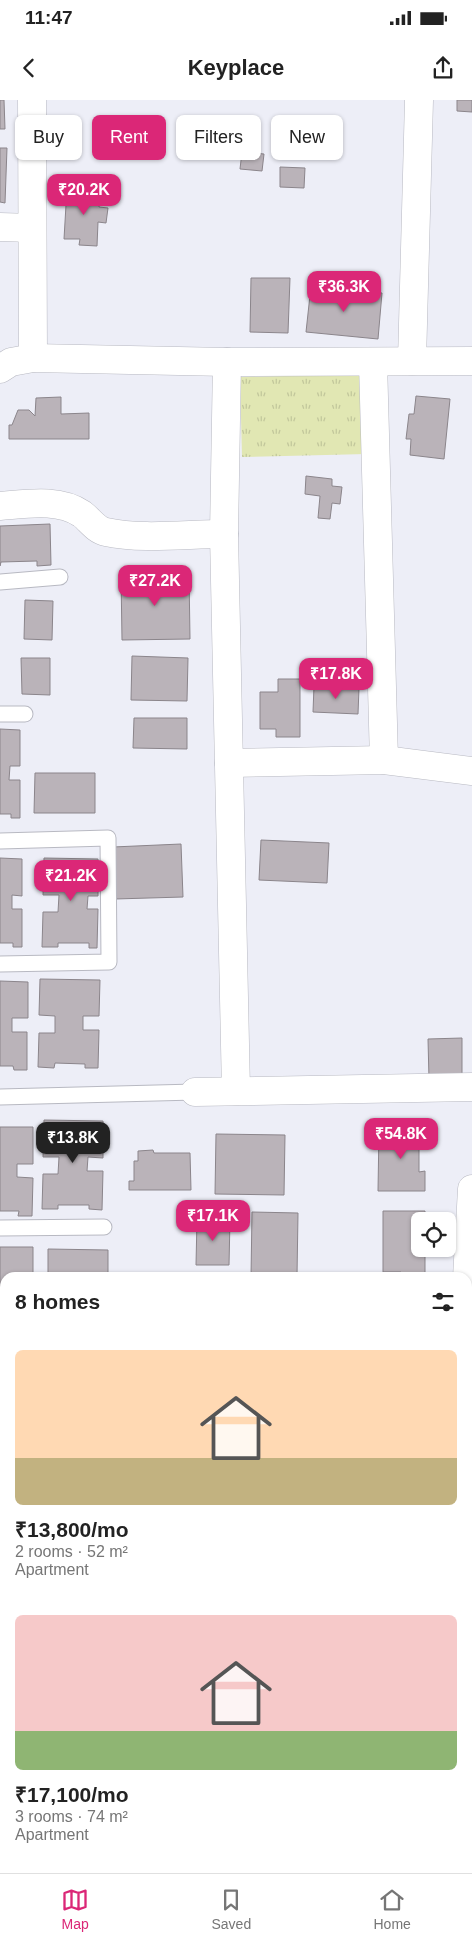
<!DOCTYPE html>
<html lang="en">
<head>
<meta charset="utf-8">
<style>
	:root { --surface:#fff; --page:#f6f6f6; --text:#222; --muted:#767676; --line:#e0e0e0; --accent:#db2777 }
	body { margin:0; font-family:Arial,sans-serif; background:var(--page); color:var(--text); height:100vh; display:flex; flex-direction:column; font-size:19px; white-space:nowrap }
	* { box-sizing:border-box; margin:0 }
	p { font-size:16px; color:var(--muted) }
	.icon { flex:none; width:28px; height:28px; fill:none; stroke:currentColor; stroke-width:2; stroke-linecap:round; stroke-linejoin:round }
	.map { position:relative; flex:1; overflow:hidden }
	.details { position:absolute; left:0px; top:1172px; width:472px; height:601px; display:flex; flex-direction:column; background:var(--surface); border-radius:15px 15px 0 0; box-shadow:0 1px 4px #0004 }
	.details>* { flex:none }
	.banner { position:absolute; left:15px; top:15px; width:442px; height:45px; display:flex; gap:10px }
	.tools { position:absolute; left:411px; top:1112px; display:grid; gap:10px }
	.tools a { display:grid; place-items:center; width:45px; height:45px; border-radius:8px; background:var(--surface); box-shadow:0 1px 4px #0004; font-size:25px }
	.price { position:absolute; translate:-50% -42px; padding:0 11px; border-radius:10px; background:var(--accent); color:#fff; font-size:16px; line-height:32px; filter:drop-shadow(0 1px 2px #0008) }
	.price::after { content:''; position:absolute; left:50%; top:30px; width:15px; height:11px; margin-left:-8px; background:inherit; clip-path:polygon(0 0,100% 0,50% 100%) }
	.price.current { background:#222; color:#fff }
	ul { padding:0; list-style:none }
	li { display:grid; align-content:center; gap:10px; height:265px; padding:0 15px }
	li span { display:grid; place-items:center; height:155px; border-radius:8px; color:#555 }
	li>.icon { margin-inline-start:auto }
	span .icon { width:90px; height:90px; fill:#fffc; stroke-width:1 }
	li b { font-size:21px }
	h2 { display:flex; justify-content:space-between; align-items:center; height:60px; padding:0 15px; font-size:21px }
	.chip { padding:0 18px; border-radius:8px; background:var(--surface); box-shadow:0 1px 4px #0004; font-size:18px; line-height:45px }
	.chip.current { background:var(--accent); color:#fff }
	.status { display:flex; justify-content:space-between; align-items:center; height:35px; padding:0 25px; background:var(--surface); direction:ltr }
	.status svg { height:14px; fill:currentColor }
	header { display:flex; justify-content:space-between; align-items:center; height:65px; padding:0 15px; background:var(--surface); font-size:22px; font-weight:800 }
	.tabs { display:flex; justify-content:space-around; align-items:center; height:70px; border-top:1px solid var(--line); background:var(--surface); font-size:14px; color:var(--muted) }
	.tabs a { display:grid; justify-items:center; gap:2px }
	.tabs .current { color:var(--accent) }
	.map>svg:first-child { display:block }
	.grass { fill:url(#grass-tufts) }
	.building { fill:#bab3b9; stroke:#8b858b }
	.lines { fill:none; stroke-linecap:round; stroke-linejoin:round }
	.service-casing { stroke:#b8b9c2; stroke-width:17 }
	.minor-casing { stroke:#b8b9c2; stroke-width:29 }
	.tertiary-casing { stroke:#b8b9c2; stroke-width:29 }
	.service { stroke:#fff; stroke-width:15 }
	.minor { stroke:#fff; stroke-width:28 }
	.tertiary { stroke:#fff; stroke-width:28 }
</style>
</head>
<body>
<div class="status"><b>11:47</b><svg viewBox="0 0 49 12"><path d="M0 12V9h3v3zM5 12V6h3v6zM10 12V3h3v9zM15 12V0h3v12zM26 1h20v11H26zM47 4h2v5h-2z"/></svg></div>
<header><svg class="icon" aria-label="back" viewBox="0 0 24 24"><path d="M15 5l-7 7 7 7"/></svg>Keyplace<svg class="icon" aria-label="share" viewBox="0 0 24 24"><path d="M12 15V3M7 8l5-5 5 5M5 13v7h14v-7"/></svg></header>
<div class="map">
<svg width="472" height="1773" viewBox="0 0 472 1773">
	<defs>
		<pattern id="grass-tufts" width="24" height="20" patternUnits="userSpaceOnUse" patternTransform="scale(1.25)"><rect width="24" height="20" fill="#e1e7b3"/><path d="M3 7l-1-3M5 7V3M7 7l1-3M15 17l-1-3M17 17v-4M19 17l1-3" fill="none" stroke="#c2c79b"/></pattern>
	</defs>
	<rect width="100%" height="100%" fill="#edeef7"/>
	<path class="grass" d="M365,274L367,354L242,357L240,277Z"/>
	<g class="building">
		<path d="M0,0H4L5,29H0Z"/>
		<path d="M457,0H472V12L457,11Z"/>
		<path d="M0,48H7L5,103L0,102Z"/>
		<path d="M242,52L264,54L262,71L240,69Z"/>
		<path d="M280,67L305,68L304,88L280,87Z"/>
		<path d="M67,88L100,90L99,107L108,108L106,123L98,122L97,146L79,145L80,139H64Z"/>
		<path d="M251,178H290L288,233L250,232Z"/>
		<path d="M311,186L382,193L378,239L306,232Z"/>
		<path d="M416,296L450,299L444,359L410,355L411,339H406L409,314H414Z"/>
		<path d="M61,297V314L89,313V339H9V325H12L18,310H29L35,316L36,298Z"/>
		<path d="M306,376L332,379V386L342,387L340,404L332,403L330,419L318,418L320,396L305,394Z"/>
		<path d="M50,424L51,465L37,466V461L1,462L0,466V426Z"/>
		<path d="M189,474L190,539L122,540L121,475Z"/>
		<path d="M25,500L53,501L52,540L24,539Z"/>
		<path d="M132,556L188,558L187,601L131,600Z"/>
		<path d="M21,558H50V595L22,594Z"/>
		<path d="M278,579H300V637H276V629H260V592H278Z"/>
		<path d="M314,586L359,588L358,614L313,612Z"/>
		<path d="M134,618H187V649L133,648Z"/>
		<path d="M0,629L20,630V666H10L9,680H20V718H11V714H0Z"/>
		<path d="M35,673H95V713H34Z"/>
		<path d="M261,740L329,743L327,783L259,780Z"/>
		<path d="M181,744L183,797L115,799L113,747Z"/>
		<path d="M0,758L22,759V796L12,795V809H22V847H13V843H0Z"/>
		<path d="M44,758L98,759V796H88L87,809H98L97,848H89V843H58V847H42L43,812H58L59,795H43Z"/>
		<path d="M40,879L100,880L99,916H83V930H99L98,968H85V964L55,963L54,968L38,967L39,933H55V916L39,915Z"/>
		<path d="M0,881L28,882V918H12V932H27V970H14L13,966H0Z"/>
		<path d="M462,938V978L429,979L428,939Z"/>
		<path d="M44,1020L103,1021V1058L88,1057L87,1071H103L102,1110L89,1109V1105H58V1109H42L43,1074H58L59,1057H43Z"/>
		<path d="M0,1027H33V1064H17V1077L33,1078L32,1116H18L19,1111H0Z"/>
		<path d="M379,1029L425,1030V1048H419V1072L425,1071V1091H378Z"/>
		<path d="M216,1034L285,1035L284,1095L215,1094Z"/>
		<path d="M153,1050L154,1053H190L191,1090H129V1081H134V1061H138V1051Z"/>
		<path d="M383,1111H425V1121H420V1149H425V1177H401V1172H383Z"/>
		<path d="M252,1112L298,1113L297,1176L251,1178Z"/>
		<path d="M197,1119H230L229,1165H196Z"/>
		<path d="M0,1147H33V1178H5V1231H0Z"/>
		<path d="M48,1149L108,1150V1178H48Z"/>
		<rect x="0" y="1270" width="5" height="40"/>
		<path d="M472,1545V1593L468,1592Z"/>
		<path d="M468,1609L472,1610V1653L468,1652Z"/>
		<rect x="0" y="1673" width="5" height="18"/>
		<path d="M0,1700L5,1701V1731H0Z"/>
		<path d="M468,1717L472,1718V1773L433,1769H468Z"/>
		<path d="M0,1742L5,1743V1769H59L58,1773H5L6,1771L0,1770Z"/>
		<path d="M73,1769H129L128,1773H72Z"/>
	</g>
	<g class="lines">
		<g class="service-casing">
			<g id="service">
				<path d="M0,482L60,477"/>
				<path d="M0,614H25"/>
				<path d="M0,741L108,738L109,862L0,864"/>
				<path d="M0,997L195,992"/>
				<path d="M0,1128L104,1127"/>
				<path d="M0,1249H5"/>
			</g>
		</g>
		<g class="minor-casing">
			<g id="minor">
				<path d="M32,0L33,258"/>
				<path d="M0,127L32,128"/>
				<path d="M412,261L419,0"/>
				<path d="M227,262L472,261"/>
				<path d="M373,262L384,660"/>
				<path d="M0,269L11,262L33,258L227,262L224,434L236,991"/>
				<path d="M0,406C26,404 59,398 82,414C90,420 96,430 106,432C142,440 187,434 224,434"/>
				<path d="M229,663L384,660L472,671"/>
				<path d="M195,992L472,987"/>
				<path d="M467,1178L472,1089"/>
				<path d="M468,1685L472,1686"/>
				<path d="M171,1773V1769"/>
				<path d="M410,1773V1769"/>
			</g>
		</g>
		<g class="tertiary-casing">
			<g id="tertiary">
				<path d="M0,1495L5,1484"/>
				<path d="M468,1505L472,1506"/>
			</g>
		</g>
		<use href="#service" class="service"/>
		<use href="#minor" class="minor"/>
		<use href="#tertiary" class="tertiary"/>
	</g>
</svg>
<div class="tools">
<a><svg class="icon" aria-label="locate" viewBox="0 0 24 24"><circle cx="12" cy="12" r="6"/><path d="M12 2v4M12 18v4M2 12h4M18 12h4"/></svg></a>
</div>
<b class="price" style="left:84px;top:116px">₹20.2K</b>
<b class="price" style="left:344px;top:213px">₹36.3K</b>
<b class="price" style="left:155px;top:507px">₹27.2K</b>
<b class="price" style="left:336px;top:600px">₹17.8K</b>
<b class="price" style="left:71px;top:802px">₹21.2K</b>
<b class="price" style="left:401px;top:1060px">₹54.8K</b>
<b class="price current" style="left:73px;top:1064px">₹13.8K</b>
<b class="price" style="left:213px;top:1142px">₹17.1K</b>
<div class="banner">
<a class="chip">Buy</a>
<a class="chip current">Rent</a>
<a class="chip">Filters</a>
<a class="chip">New</a>
</div>
<section class="details">
<h2>8 homes<svg class="icon" aria-label="filters" viewBox="0 0 24 24"><path d="M4 7h16M4 17h16"/><circle cx="9" cy="7" r="2"/><circle cx="15" cy="17" r="2"/></svg></h2>
<ul>
<li><span style="background:linear-gradient(#ffd9b3 70%,#c2b280 0)"><svg class="icon" aria-label="home" viewBox="0 0 24 24"><path d="M3 11l9-7 9 7M6 9v11h12V9"/></svg></span><div><b>₹13,800/mo</b><p>2 rooms · 52 m²</p><p>Apartment</p></div></li>
<li><span style="background:linear-gradient(#f6c9c9 75%,#8fb573 0)"><svg class="icon" aria-label="home" viewBox="0 0 24 24"><path d="M3 11l9-7 9 7M6 9v11h12V9"/></svg></span><div><b>₹17,100/mo</b><p>3 rooms · 74 m²</p><p>Apartment</p></div></li>
</ul>
</section>
</div>
<nav class="tabs">
<a class="current"><svg class="icon" aria-label="map" viewBox="0 0 24 24"><path d="M3 6l6-2 6 2 6-2v14l-6 2-6-2-6 2zM9 4v14M15 6v14"/></svg>Map</a>
<a><svg class="icon" aria-label="saved" viewBox="0 0 24 24"><path d="M7 4h10v16l-5-4-5 4z"/></svg>Saved</a>
<a><svg class="icon" aria-label="home" viewBox="0 0 24 24"><path d="M3 11l9-7 9 7M6 9v11h12V9"/></svg>Home</a>
</nav>
</body>
</html>
